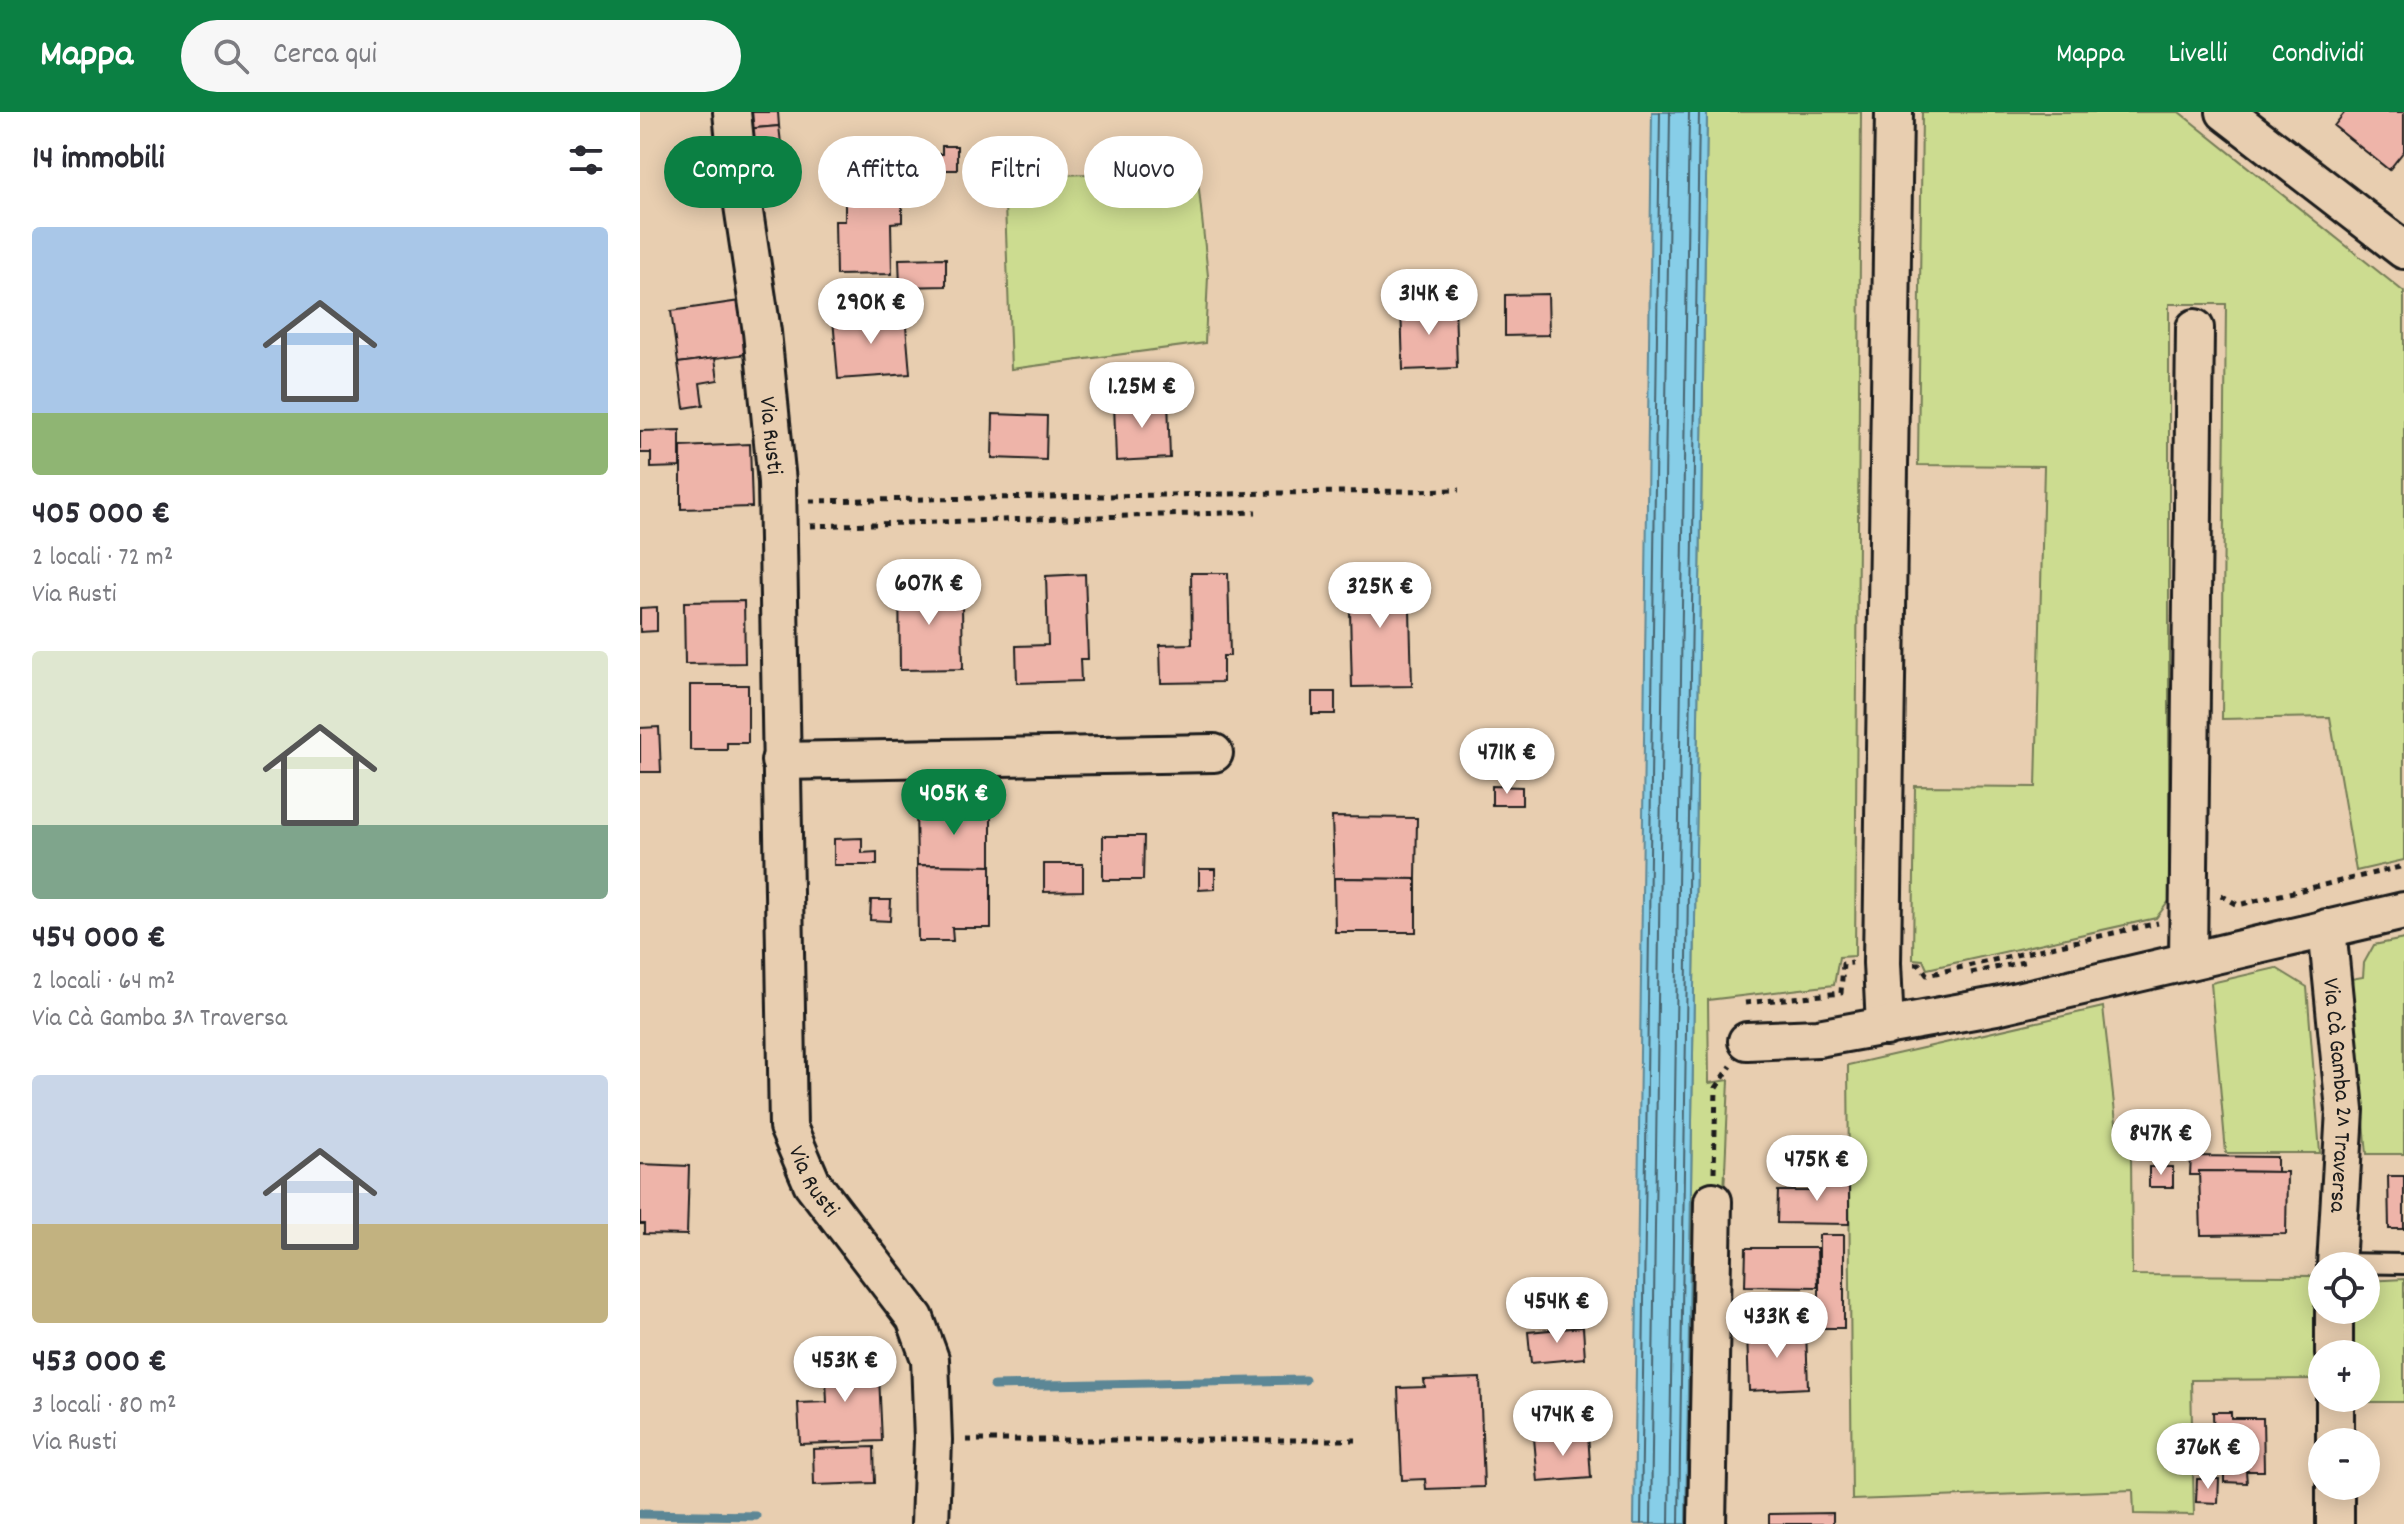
<!DOCTYPE html>
<html lang="it">
<head>
<meta charset="utf-8">
<style>
	:root { --surface:#fff; --page:#f7f7f7; --text:#2b2b33; --muted:#7c7c81; --accent:#0b8043 }
	body { margin:0; font-family:Dekko,sans-serif; background:var(--page); color:var(--text); height:100vh; display:flex; flex-direction:column; font-size:30px; white-space:nowrap }
	* { box-sizing:border-box; margin:0 }
	p { font-size:26px; color:var(--muted) }
	.icon { flex:none; width:44px; height:44px; fill:none; stroke:currentColor; stroke-width:2; stroke-linecap:round; stroke-linejoin:round }
	.map { position:relative; flex:1; overflow:hidden }
	.panel { display:flex; flex-direction:column; background:var(--surface); width:640px }
	.panel>* { flex:none }
	.hud { position:absolute; left:24px; top:24px; width:760px; height:72px; display:flex; gap:16px }
	.controls { position:absolute; left:1668px; top:1140px; display:grid; gap:16px }
	.controls a { display:grid; place-items:center; width:72px; height:72px; border-radius:50%; background:var(--surface); box-shadow:0 4px 20px #0003; font-size:40px }
	.price { position:absolute; translate:-50% -68px; padding:0 18px; border-radius:28px; background:#fff; color:#222; font-size:26px; line-height:52px; filter:drop-shadow(0 2px 4px #0008) }
	.price::after { content:''; position:absolute; left:50%; top:48px; width:24px; height:18px; margin-left:-12px; background:inherit; clip-path:polygon(0 0,100% 0,50% 100%) }
	.price.selected { background:var(--accent); color:#fff }
	ul { padding:0; list-style:none }
	li { display:grid; align-content:center; gap:16px; height:424px; padding:0 32px }
	li span { display:grid; place-items:center; height:248px; border-radius:8px; color:#555 }
	li>.icon { margin-inline-start:auto }
	span .icon { width:144px; height:144px; fill:#fffc; stroke-width:1 }
	li b { font-size:34px }
	h2 { display:flex; justify-content:space-between; align-items:center; height:96px; padding:0 32px; font-size:34px }
	.tag { padding:0 28px; border-radius:36px; background:var(--surface); box-shadow:0 4px 20px #0003; font-size:28px; line-height:72px }
	.tag.selected { background:var(--accent); color:#fff }
	header { display:flex; align-items:center; gap:48px; box-sizing:border-box; height:112px; padding:0 40px; background:var(--accent); color:#fff }
	header strong { font-size:38px }
	nav { display:flex; gap:44px; margin-inline-start:auto; font-size:28px }
	.search { width:560px; height:72px; background:var(--page); display:flex; align-items:center; gap:20px; box-sizing:border-box; padding:0 28px; border-radius:44px; color:var(--muted); font-size:30px }
	main { display:flex; flex:1; min-height:0 }
	.map>svg:first-child { display:block }
	.green { fill:#ccdc90; stroke:#747c56; stroke-width:2 }
	.water { fill:#87cee8; stroke:#5c8796; stroke-width:2 }
	.lines { fill:none; stroke-linecap:round; stroke-linejoin:round }
	.shore { stroke:#47636e; stroke-width:2 }
	.stream { stroke:#5c8796; stroke-width:9 }
	.building { fill:#eeb4a9; stroke:#1c1c1c; stroke-width:2 }
	.lane-casing { stroke:#1c1c1c; stroke-width:24 }
	.street-casing { stroke:#1c1c1c; stroke-width:42 }
	.path { stroke:#1c1c1c; stroke-width:5; stroke-dasharray:6 6; stroke-linecap:butt }
	.lane { stroke:#e8ceb0; stroke-width:18 }
	.street { stroke:#e8ceb0; stroke-width:36 }
	.labels { text-anchor:middle; stroke-width:6; stroke-linejoin:round; paint-order:stroke }
	.street-label { font-size:24px; fill:#1c1c1c; stroke:#e8ceb0 }
</style>
</head>
<body>
<header>
<strong>Mappa</strong>
<div class="search"><svg class="icon" aria-label="search" viewBox="0 0 24 24"><circle cx="10" cy="10" r="6"/><path d="M15 15l6 6"/></svg>Cerca qui</div>
<nav><a>Mappa</a><a>Livelli</a><a>Condividi</a></nav>
</header>
<main>
<section class="panel">
<h2>14 immobili<svg class="icon" aria-label="filters" viewBox="0 0 24 24"><path d="M4 7h16M4 17h16"/><circle cx="9" cy="7" r="2"/><circle cx="15" cy="17" r="2"/></svg></h2>
<ul>
<li><span style="background:linear-gradient(#a9c7e8 75%,#8fb573 0)"><svg class="icon" aria-label="home" viewBox="0 0 24 24"><path d="M3 11l9-7 9 7M6 9v11h12V9"/></svg></span><div><b>405 000 €</b><p>2 locali · 72 m²</p><p>Via Rusti</p></div></li>
<li><span style="background:linear-gradient(#dfe7d0 70%,#7fa58c 0)"><svg class="icon" aria-label="home" viewBox="0 0 24 24"><path d="M3 11l9-7 9 7M6 9v11h12V9"/></svg></span><div><b>454 000 €</b><p>2 locali · 64 m²</p><p>Via Cà Gamba 3^ Traversa</p></div></li>
<li><span style="background:linear-gradient(#c9d6e8 60%,#c2b280 0)"><svg class="icon" aria-label="home" viewBox="0 0 24 24"><path d="M3 11l9-7 9 7M6 9v11h12V9"/></svg></span><div><b>453 000 €</b><p>3 locali · 80 m²</p><p>Via Rusti</p></div></li>
</ul>
</section>
<div class="map">
<svg width="1764" height="1412" viewBox="0 0 1764 1412">
	<rect width="100%" height="100%" fill="#e8ceb0"/>
	<filter id="ink" filterUnits="userSpaceOnUse"><feTurbulence type="fractalNoise" baseFrequency=".0125" numOctaves="2"/><feDisplacementMap in="SourceGraphic" scale="16" xChannelSelector="R" yChannelSelector="G"/><feConvolveMatrix kernelMatrix="1 2 1 2 8 2 1 2 1" color-interpolation-filters="sRGB"/></filter>
	<g filter="url(#ink)">
		<g class="green">
			<path d="M1067,0H1221L1215,844L1199,845L1194,873L1068,888L1069,971L1089,968L1084,1081L1059,1412H1046Z"/>
			<path d="M1282,0H1539L1764,180V748L1716,759L1690,605L1582,607L1586,192H1529V789L1516,806L1287,857L1283,848L1273,847L1275,674L1396,675L1404,354L1278,353Z"/>
			<path d="M557,58L568,164L565,231L371,257L364,65Z"/>
			<path d="M1764,827V1042H1727L1711,867L1723,865L1724,851L1734,833Z"/>
			<path d="M1636,856L1667,875L1680,1041H1586L1571,871Z"/>
			<path d="M1463,895L1478,1028L1491,1041L1492,1163L1679,1164L1674,1267L1551,1268L1554,1403L1494,1402L1493,1378L1212,1388L1208,953Z"/>
			<path d="M1764,1167V1290H1710V1286H1726V1242H1709L1708,1198H1726V1169Z"/>
		</g>
		<path class="water" d="M1012,0H1067L1046,1412H994Z"/>
		<g class="lines">
			<g class="shore">
				<path d="M1001,1412L1020,0"/>
				<path d="M1011,1412L1030,0"/>
				<path d="M1029,1412L1049,0"/>
				<path d="M1039,1412L1059,0"/>
			</g>
			<g class="stream">
				<path d="M354,1274L665,1268"/>
				<path d="M0,1402L116,1404"/>
			</g>
		</g>
		<g class="building">
			<path d="M103,0H138L139,14L105,17Z"/>
			<path d="M1705,0H1764V39L1749,58L1694,14Z"/>
			<path d="M139,14L142,40L107,43L105,17Z"/>
			<path d="M302,34H317V58H278V42H302Z"/>
			<path d="M141,57L144,88L121,90L119,58Z"/>
			<path d="M262,88V110L251,111L252,162L196,163L195,109H205V89Z"/>
			<path d="M306,146V174L260,175L259,147Z"/>
			<path d="M908,182L909,223L865,224V183Z"/>
			<path d="M100,189L107,242L38,251L31,199Z"/>
			<path d="M815,192L817,256L763,258L761,193Z"/>
			<path d="M265,202L270,262L198,267L193,206Z"/>
			<path d="M75,246L78,268L60,271L63,293L44,296L38,251Z"/>
			<path d="M528,288L530,346L476,349L474,291Z"/>
			<path d="M353,302L407,304L406,348L352,346Z"/>
			<path d="M40,318V355L11,356V341H0V319Z"/>
			<path d="M110,332L112,395L41,397V335Z"/>
			<path d="M551,461H588L590,544H583V570L521,571L520,533L552,532Z"/>
			<path d="M769,461L772,574L712,575L709,462Z"/>
			<path d="M445,462L448,547H440L441,569L377,571L376,534L408,533L406,464Z"/>
			<path d="M259,467H303V494H322L323,557L260,558Z"/>
			<path d="M104,489L105,551L45,552L44,490Z"/>
			<path d="M17,495V519L0,520V496Z"/>
			<path d="M50,573H108V631H87V638H50Z"/>
			<rect x="672" y="580" width="23" height="22"/>
			<path d="M19,615L21,660H0V616Z"/>
			<path d="M852,674L882,675V693H852Z"/>
			<path d="M276,696H351V754L277,753Z"/>
			<path d="M692,705L777,706L776,767L694,766Z"/>
			<path d="M463,724H504L503,768H463Z"/>
			<path d="M222,726V741L237,740V753H194V727Z"/>
			<path d="M404,752H443V779L404,780Z"/>
			<path d="M277,753L351,754V816H312L313,829H278Z"/>
			<path d="M559,757H575V777L559,778Z"/>
			<path d="M694,766L776,767V820H695Z"/>
			<path d="M231,788H251L250,809L230,808Z"/>
			<path d="M1551,1044L1637,1045V1060L1559,1059V1063H1550Z"/>
			<path d="M0,1052L49,1054L47,1123L4,1122V1112H0Z"/>
			<rect x="1509" y="1055" width="24" height="20"/>
			<path d="M1559,1059L1647,1060L1646,1122L1561,1123Z"/>
			<path d="M1178,1064L1209,1065V1112L1137,1111L1138,1079H1177Z"/>
			<path d="M1748,1064H1764V1117H1749Z"/>
			<rect x="1179" y="1123" width="25" height="93"/>
			<path d="M1106,1136H1177L1178,1175L1105,1174Z"/>
			<path d="M943,1215L945,1246L891,1251L888,1220Z"/>
			<path d="M1166,1218L1168,1276L1109,1279L1107,1220Z"/>
			<path d="M238,1242L242,1329L160,1332L158,1291L187,1290L185,1244Z"/>
			<path d="M840,1266L844,1375L786,1377L785,1367L762,1368L758,1276L785,1275L784,1268Z"/>
			<path d="M1573,1300H1591V1306H1623L1624,1359H1606L1607,1371L1584,1370V1334H1574Z"/>
			<path d="M948,1322L951,1366L898,1370L894,1326Z"/>
			<path d="M234,1335L235,1371L174,1373L173,1337Z"/>
			<path d="M1557,1367H1579L1578,1391L1556,1390Z"/>
			<path d="M1193,1401V1412H1129V1402Z"/>
		</g>
		<g class="lines">
			<g class="lane-casing">
				<path id="lane" d="M1696,1151L1764,1152"/>
			</g>
			<g class="street-casing">
				<g id="street">
					<path id="s1" d="M92,0L98,60L122,220L137,370L148,1015L172,1071L275,1206L290,1247L293,1328L290,1412"/>
					<path d="M1585,0L1764,138"/>
					<path d="M140,649L574,641"/>
					<path id="s2" d="M1687,816L1705,998L1696,1154"/>
					<path d="M1548,848L1555,216"/>
					<path d="M1245,915L1242,851L1254,0"/>
					<path d="M1107,929L1178,926L1356,894L1764,799"/>
					<path d="M1694,1198V1242"/>
					<path d="M1695,1286V1330"/>
					<path d="M1695,1374V1412"/>
					<path d="M1067,1412L1073,1089"/>
				</g>
			</g>
			<g class="path">
				<path d="M170,389L819,378"/>
				<path d="M170,414L616,400"/>
				<path d="M1581,783L1598,793L1764,754"/>
				<path d="M1275,852H1279L1287,863L1518,811"/>
				<path d="M1331,861L1388,849"/>
				<path d="M1105,891L1201,881L1203,852L1212,851"/>
				<path d="M1074,1060L1076,976L1091,954"/>
				<path d="M326,1328H716"/>
			</g>
			<use href="#lane" class="lane"/>
			<use href="#street" class="street"/>
		</g>
	</g>
	<g class="labels">
		<g class="street-label">
			<text dy="8" stroke="none"><textPath href="#s1" startOffset="326">Via Rusti</textPath></text>
			<text dy="8" stroke="none"><textPath href="#s2" startOffset="168">Via Cà Gamba 2^ Traversa</textPath></text>
			<text dy="8" stroke="none"><textPath href="#s1" startOffset="1078">Via Rusti</textPath></text>
		</g>
	</g>
</svg>
<div class="controls">
<a><svg class="icon" aria-label="locate" viewBox="0 0 24 24"><circle cx="12" cy="12" r="6"/><path d="M12 2v4M12 18v4M2 12h4M18 12h4"/></svg></a>
<a>+</a>
<a>−</a>
</div>
<b class="price" style="left:789px;top:225px">314K €</b>
<b class="price" style="left:231px;top:234px">290K €</b>
<b class="price" style="left:502px;top:318px">1.25M €</b>
<b class="price" style="left:289px;top:515px">607K €</b>
<b class="price" style="left:740px;top:518px">325K €</b>
<b class="price" style="left:867px;top:684px">471K €</b>
<b class="price selected" style="left:314px;top:725px">405K €</b>
<b class="price" style="left:1521px;top:1065px">847K €</b>
<b class="price" style="left:1177px;top:1091px">475K €</b>
<b class="price" style="left:917px;top:1233px">454K €</b>
<b class="price" style="left:1137px;top:1248px">433K €</b>
<b class="price" style="left:205px;top:1292px">453K €</b>
<b class="price" style="left:923px;top:1346px">474K €</b>
<b class="price" style="left:1568px;top:1379px">376K €</b>
<div class="hud">
<a class="tag selected">Compra</a>
<a class="tag">Affitta</a>
<a class="tag">Filtri</a>
<a class="tag">Nuovo</a>
</div>
</div>
</main>
</body>
</html>
